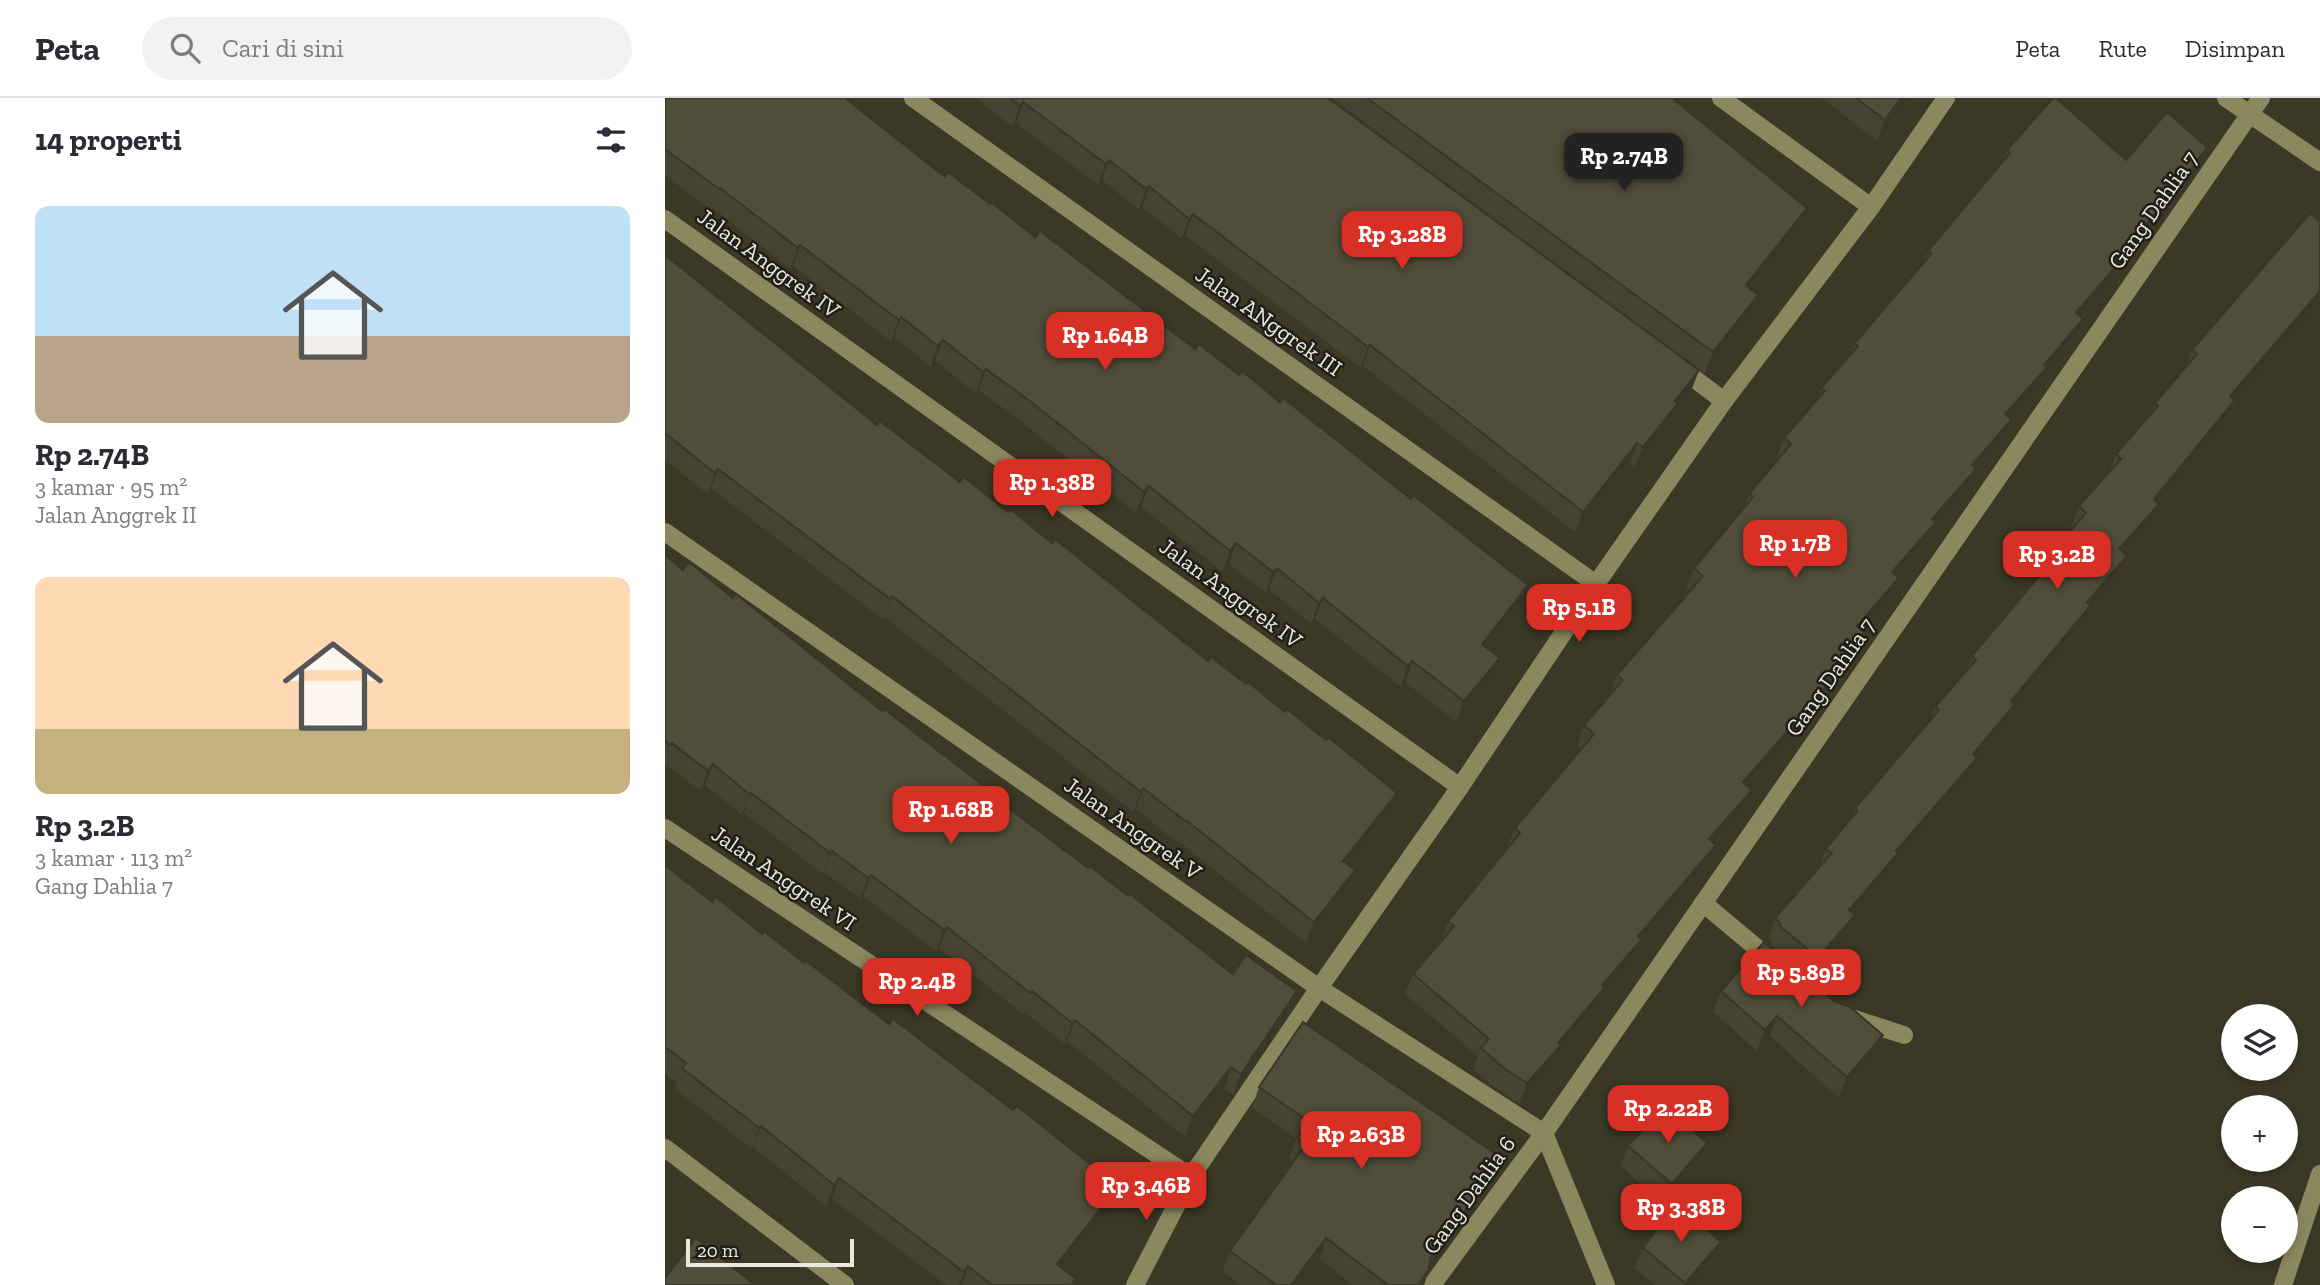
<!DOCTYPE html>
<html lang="id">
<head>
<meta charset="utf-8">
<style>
	:root { --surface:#fff; --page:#f2f2f3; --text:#2b2b33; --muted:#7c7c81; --line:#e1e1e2; --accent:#d93025 }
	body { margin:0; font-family:"Zilla Slab",serif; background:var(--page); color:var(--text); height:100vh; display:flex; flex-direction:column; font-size:26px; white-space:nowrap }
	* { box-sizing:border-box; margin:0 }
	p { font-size:23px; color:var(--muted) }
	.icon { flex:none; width:38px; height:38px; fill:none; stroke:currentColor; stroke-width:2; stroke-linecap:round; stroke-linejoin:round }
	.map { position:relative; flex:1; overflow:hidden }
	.side { display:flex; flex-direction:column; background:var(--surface); width:665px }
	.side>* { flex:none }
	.tools { position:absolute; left:1556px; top:906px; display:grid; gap:14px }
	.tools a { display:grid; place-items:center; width:77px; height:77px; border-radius:50%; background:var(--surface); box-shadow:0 4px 10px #0003; font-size:35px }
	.scale { position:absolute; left:21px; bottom:18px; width:168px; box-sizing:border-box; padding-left:7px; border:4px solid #eae9dd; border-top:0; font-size:19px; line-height:24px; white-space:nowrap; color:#eae9dd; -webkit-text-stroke:5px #201f17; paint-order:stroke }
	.price { position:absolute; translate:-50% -60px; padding:0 16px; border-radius:14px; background:var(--accent); color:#fff; font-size:23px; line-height:46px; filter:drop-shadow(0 2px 4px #0008) }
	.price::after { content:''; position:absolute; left:50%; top:42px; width:21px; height:16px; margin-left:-10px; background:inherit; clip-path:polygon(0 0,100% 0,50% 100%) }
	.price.active { background:#222; color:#fff }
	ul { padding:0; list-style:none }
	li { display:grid; align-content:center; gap:14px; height:371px; padding:0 35px }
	li span { display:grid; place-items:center; height:217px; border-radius:14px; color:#555 }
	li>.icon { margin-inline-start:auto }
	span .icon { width:126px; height:126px; fill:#fffc; stroke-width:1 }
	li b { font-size:30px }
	h2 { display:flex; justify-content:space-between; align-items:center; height:84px; padding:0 35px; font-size:30px }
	header { display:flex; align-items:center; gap:42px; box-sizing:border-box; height:98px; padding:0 35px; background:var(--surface); border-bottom:2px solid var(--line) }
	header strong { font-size:33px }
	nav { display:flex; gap:38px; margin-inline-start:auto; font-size:24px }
	.search { width:490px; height:63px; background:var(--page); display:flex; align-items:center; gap:18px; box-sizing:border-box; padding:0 24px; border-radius:38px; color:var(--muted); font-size:26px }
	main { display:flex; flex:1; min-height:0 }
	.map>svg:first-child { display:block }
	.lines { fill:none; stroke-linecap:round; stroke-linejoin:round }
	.minor { stroke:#8b885f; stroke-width:18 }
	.wall { fill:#454332 }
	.shaded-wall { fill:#383729 }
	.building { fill:#504e3a; stroke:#383729; stroke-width:2 }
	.labels { text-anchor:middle; stroke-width:5; stroke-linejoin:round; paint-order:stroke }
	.street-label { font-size:23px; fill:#eae9dd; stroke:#201f17 }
</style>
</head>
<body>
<header>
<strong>Peta</strong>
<div class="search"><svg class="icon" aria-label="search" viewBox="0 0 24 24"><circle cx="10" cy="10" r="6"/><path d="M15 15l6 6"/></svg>Cari di sini</div>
<nav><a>Peta</a><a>Rute</a><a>Disimpan</a></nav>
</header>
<main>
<section class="side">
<h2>14 properti<svg class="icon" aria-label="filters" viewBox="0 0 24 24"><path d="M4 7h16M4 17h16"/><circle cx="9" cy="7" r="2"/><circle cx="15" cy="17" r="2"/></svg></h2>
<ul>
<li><span style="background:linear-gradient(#bfe0f5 60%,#b9a48a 0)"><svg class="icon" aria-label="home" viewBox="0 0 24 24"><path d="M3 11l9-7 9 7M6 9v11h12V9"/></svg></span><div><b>Rp 2.74B</b><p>3 kamar · 95 m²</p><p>Jalan Anggrek II</p></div></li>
<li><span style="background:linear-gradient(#ffd9b3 70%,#c2b280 0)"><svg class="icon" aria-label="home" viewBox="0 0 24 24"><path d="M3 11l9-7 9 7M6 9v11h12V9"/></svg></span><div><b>Rp 3.2B</b><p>3 kamar · 113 m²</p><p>Gang Dahlia 7</p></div></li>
</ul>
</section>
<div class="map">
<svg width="1655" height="1187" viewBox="0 0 1655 1187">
	<rect width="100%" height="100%" fill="#3a3925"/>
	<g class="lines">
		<g class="minor">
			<path d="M248,0L931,486"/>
			<path d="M1056,0L1206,109"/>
			<path d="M1561,0L1655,64"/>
			<path d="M0,121L795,689"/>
			<path d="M1011,267L1059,303"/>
			<path d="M0,434L654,890L879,1035"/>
			<path d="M0,730L526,1079"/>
			<path d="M1038,805L1111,866"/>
			<path d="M1183,919L1239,937"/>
			<path d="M879,1035L941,1187"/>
			<path d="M0,1050L180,1187"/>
			<path d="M470,1187L526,1079L654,890L795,689L931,486L1059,303L1206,109L1281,0"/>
			<path d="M767,1187L879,1035L1596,0"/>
			<path d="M1618,1187L1655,1076"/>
		</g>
	</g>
	<g class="wall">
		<path d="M0,0L280,79L325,106L370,139L855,508L822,550L827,581L791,624L740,584L736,589L650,521L646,526L604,491L601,495L564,466L558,474L476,409L471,415L353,321L313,292L311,295L270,263L266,269L229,239L226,243L128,168L125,171L48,110L46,112L0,77Z"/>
		<path d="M311,0H663L1034,272L1026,293L1009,314L1005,326L970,370L965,365L910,434L698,268L696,270L520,137L517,141L477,109L474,112L437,82L433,87L351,25L347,29Z"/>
		<path d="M666,0H1007L1135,131L1087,192L1093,197L1086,217L1040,275Z"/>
		<path d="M1157,0H1245L1212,43Z"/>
		<path d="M1542,49L1534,70L1503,115L1449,174L1445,187L1417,220L1411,242L1378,280L1374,290L1347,321L1339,342L1308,378L1303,391L1268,432L1263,445L1233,480L1226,501L1198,533L1199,534L1191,555L1160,589L1153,609L1084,689L1079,713L1050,746L1051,747L1043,768L974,848L969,862L936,900L933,910L892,957L888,968L855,1006L832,991L808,971L813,958L740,896L748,876L776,843L783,823L842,750L850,730L916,652L912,648L919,627L945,597L952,577L1025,493L1021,490L1029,470L1078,410L1084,396L1113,362L1112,361L1119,340L1152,302L1156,290L1185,256L1189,246L1259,164L1263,153L1339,62L1342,52L1461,62Z"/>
		<path d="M1645,115L1563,323L1494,407L1487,426L1460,456L1455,478L1424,514L1419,528L1348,612L1343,627L1310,666L1304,680L1229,766L1226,776L1190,817L1183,838L1146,881L1106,847L1107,845L1103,841L1110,820L1154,769L1161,751L1186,721L1190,710L1266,622L1270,609L1302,573L1307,558L1377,474L1382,460L1408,431L1406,429L1414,408L1444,374L1451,356L1486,316L1490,305L1520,271L1527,252Z"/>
		<path d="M0,157L212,327L295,384L343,414L387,445L543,563L581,586L661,642L732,695L724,716L684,767L682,793L641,845L513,743L512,744L471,711L468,714L219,519L218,521L46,391L43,396L0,362Z"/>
		<path d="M0,457L18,472L68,500L217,613L319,688L318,690L423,770L568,876L632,893L624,913L568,997L559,990L520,1039L402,943L400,946L359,914L358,916L274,850L271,853L198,798L195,801L159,774L158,776L79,715L77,717L40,687L35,693L0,666Z"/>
		<path d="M0,767L47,804L97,836L445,1109L397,1170L411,1181L409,1187H281L167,1101L161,1108L88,1049L87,1051L10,991L12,985L0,975Z"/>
		<path d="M1056,893L1169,903L1218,937L1210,958L1174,1000L1105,938L1092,953L1048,914Z"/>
		<path d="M594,989L838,1061L831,1081L764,1171L759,1187H688L654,1161L634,1187H576L558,1173L565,1153L629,1063L624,1060L631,1041L587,1010Z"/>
		<path d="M1042,1045L1035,1065L999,1107L956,1068L963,1048Z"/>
		<path d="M1056,1144L1049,1165L1029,1187H990L970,1170L978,1150Z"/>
	</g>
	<g class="shaded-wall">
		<path d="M1236,0H1245L1212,43L1220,22Z"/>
		<path d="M358,4L351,25L347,29L355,8Z"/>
		<path d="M1542,49L1534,70L1503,115L1449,174L1445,187L1403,235L1411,215L1448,163Z"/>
		<path d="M444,62L437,82L433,87L441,66Z"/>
		<path d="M484,88L477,109L474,112L481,91Z"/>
		<path d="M1142,110L1135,131L1074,208L1081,187Z"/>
		<path d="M528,116L520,137L517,141L524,121Z"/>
		<path d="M135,147L128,168L125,171L133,150Z"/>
		<path d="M1655,193V205L1569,304L1563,323L1494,407L1487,426L1447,471L1454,451L1565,298Z"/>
		<path d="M1093,197L1086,217L1040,275L1048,254Z"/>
		<path d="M236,219L229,239L226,243L234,222Z"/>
		<path d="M1418,221L1411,242L1378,280L1374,290L1333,336L1340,316L1379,267Z"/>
		<path d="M278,242L270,263L266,269L273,248Z"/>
		<path d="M705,247L698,268L696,270L703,249Z"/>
		<path d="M321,271L313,292L311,295L318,274Z"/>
		<path d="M1034,272L1026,293L1009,314L1005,326L970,370L978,349L1010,303Z"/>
		<path d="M1347,321L1339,342L1308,378L1303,391L1268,432L1263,445L1219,495L1227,474L1307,367Z"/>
		<path d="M972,345L965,365L910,434L918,414Z"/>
		<path d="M53,371L46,391L43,396L50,375Z"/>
		<path d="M484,388L476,409L471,415L479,394Z"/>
		<path d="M571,445L564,466L558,474L565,453Z"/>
		<path d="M1462,458L1455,478L1424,514L1419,528L1348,612L1343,627L1310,666L1304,680L1229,766L1226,776L1176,833L1184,812L1308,656L1346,603L1422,504Z"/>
		<path d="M612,470L604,491L601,495L608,474Z"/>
		<path d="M1234,480L1226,501L1184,549L1192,528Z"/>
		<path d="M863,487L855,508L809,566L817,546Z"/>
		<path d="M227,498L219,519L218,521L225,501Z"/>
		<path d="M658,500L650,521L646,526L654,505Z"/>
		<path d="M1199,534L1191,555L1160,589L1153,609L1071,705L1078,684L1155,584Z"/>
		<path d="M835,560L827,581L791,624L799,603Z"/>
		<path d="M747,563L740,584L736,589L743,568Z"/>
		<path d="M48,666L40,687L35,693L43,673Z"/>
		<path d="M478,690L471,711L468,714L476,694Z"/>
		<path d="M1087,692L1079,713L1036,761L1044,741Z"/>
		<path d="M86,695L79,715L77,717L85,697Z"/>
		<path d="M732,695L724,716L671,784L678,763Z"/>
		<path d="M1051,747L1043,768L974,848L969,862L936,900L933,910L892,957L888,968L855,1006L862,985L937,887L973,838Z"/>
		<path d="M167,753L159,774L158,776L165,755Z"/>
		<path d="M690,772L682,793L641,845L649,824Z"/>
		<path d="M206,777L198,798L195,801L203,780Z"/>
		<path d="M1190,817L1183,838L1146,881L1153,860Z"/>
		<path d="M282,829L274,850L271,853L279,832Z"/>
		<path d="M632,893L624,913L568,997L576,976Z"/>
		<path d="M1112,918L1105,938L1092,953L1100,932Z"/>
		<path d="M410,922L402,943L400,946L407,925Z"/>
		<path d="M1218,937L1210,958L1174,1000L1182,979Z"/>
		<path d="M566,969L559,990L520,1039L528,1018Z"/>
		<path d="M96,1028L88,1049L87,1051L94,1030Z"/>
		<path d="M1042,1045L1035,1065L999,1107L1007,1086Z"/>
		<path d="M838,1061L831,1081L758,1180L765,1160Z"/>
		<path d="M174,1080L167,1101L161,1108L169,1087Z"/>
		<path d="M453,1088L445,1109L384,1187L392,1166Z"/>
		<path d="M661,1140L654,1161L634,1187H626Z"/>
		<path d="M1056,1144L1049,1165L1029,1187H1019Z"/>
		<path d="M303,1168L297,1187H294L299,1174Z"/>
		<path d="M764,1171L759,1187H753Z"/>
	</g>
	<g class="building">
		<path d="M0,0H180L280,79L283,74L325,106L326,104L370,139L375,133L530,251L534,246L574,277L577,273L615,304L618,300L746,401L748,397L863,487L817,546L835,560L799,603L747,563L743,568L658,500L654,505L612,470L608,474L571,445L565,453L484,388L479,394L361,300L321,271L318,274L278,242L273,248L236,219L234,222L135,147L133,150L55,90L54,91L0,51Z"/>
		<path d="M345,0H663L1034,272L1010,303L1013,305L978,349L972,345L918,414L705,247L703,249L528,116L524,121L484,88L481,91L444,62L441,66L358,4L355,8Z"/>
		<path d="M702,0H1007L1142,110L1081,187L1093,197L1048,254Z"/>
		<path d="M1191,0H1236L1220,22Z"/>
		<path d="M1388,0H1391L1461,62L1502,14L1542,49L1510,94L1448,163L1452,167L1411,215L1418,221L1379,267L1382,269L1340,316L1347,321L1307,367L1311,371L1267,421L1271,424L1227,474L1234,480L1192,528L1199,534L1155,584L1161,589L1078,684L1087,692L1044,741L1051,747L973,838L977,841L937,887L940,889L893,945L896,947L862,985L840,971L816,950L824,941L748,876L789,828L783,823L855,735L850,730L929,636L919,627L958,582L952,577L1038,478L1029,470L1088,399L1084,396L1126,346L1119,340L1160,293L1156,290L1193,248L1189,246L1266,156L1263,153L1345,55L1342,52Z"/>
		<path d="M1645,115L1655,124V193L1565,298L1570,302L1489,401L1494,406L1454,451L1462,458L1422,504L1426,507L1346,603L1350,606L1308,656L1312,660L1231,753L1233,755L1184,812L1190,817L1153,860L1114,827L1115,825L1110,820L1167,755L1161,751L1192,713L1190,710L1274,612L1270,609L1311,562L1307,558L1386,464L1382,460L1421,415L1414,408L1456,361L1451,356L1493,308L1490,305L1532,256L1527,252Z"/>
		<path d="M0,157L212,327L215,323L295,384L299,379L343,414L345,411L387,445L390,441L543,563L546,559L581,586L583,584L620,614L622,611L661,642L663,639L732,695L678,763L690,772L649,824L521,722L520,723L478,690L476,694L227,498L225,501L53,371L50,375L0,335Z"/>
		<path d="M0,457L18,472L24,464L68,500L71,496L217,613L219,611L319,688L317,690L423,770L425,768L463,798L465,796L568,876L581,857L632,893L576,976L566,969L528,1018L410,922L407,925L367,893L365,895L282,829L279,832L206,777L203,780L167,753L165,755L86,695L85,697L48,666L43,673L7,645L5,647L0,643Z"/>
		<path d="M0,767L47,804L51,799L97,836L99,833L139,865L141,863L224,926L228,921L348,1012L352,1008L453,1088L392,1166L411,1181L406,1187H327L303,1168L299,1174L174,1080L169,1087L96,1028L94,1030L17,970L21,965L0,949Z"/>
		<path d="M1099,844L1169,903L1185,909L1218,937L1182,979L1112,918L1100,932L1056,893Z"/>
		<path d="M638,924L838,1061L765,1160L764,1171L753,1187H723L661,1140L626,1187H611L565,1153L641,1046L632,1040L643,1023L594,989Z"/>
		<path d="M999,1007L1042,1045L1007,1086L963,1048Z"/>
		<path d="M1011,1106L1056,1144L1020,1185L978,1150Z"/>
		<path d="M31,1140L90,1187H0V1180Z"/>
	</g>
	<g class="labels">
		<g class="street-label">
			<text transform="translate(1488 112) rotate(-55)" y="8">Gang Dahlia 7</text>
			<text transform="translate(104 165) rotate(36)" y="8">Jalan Anggrek IV</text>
			<text transform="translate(604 223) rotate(35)" y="8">Jalan ANggrek III</text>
			<text transform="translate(566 495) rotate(36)" y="8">Jalan Anggrek IV</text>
			<text transform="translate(1165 579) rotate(-55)" y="8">Gang Dahlia 7</text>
			<text transform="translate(468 730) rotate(35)" y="8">Jalan Anggrek V</text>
			<text transform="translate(119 780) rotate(34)" y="8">Jalan Anggrek VI</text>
			<text transform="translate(804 1097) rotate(-54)" y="8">Gang Dahlia 6</text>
		</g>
	</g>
</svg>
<div class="tools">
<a><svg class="icon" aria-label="layers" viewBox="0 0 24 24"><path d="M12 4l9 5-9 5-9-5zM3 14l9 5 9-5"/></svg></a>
<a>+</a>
<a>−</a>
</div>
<div class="scale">20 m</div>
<b class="price active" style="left:959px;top:95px">Rp 2.74B</b>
<b class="price" style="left:737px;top:173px">Rp 3.28B</b>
<b class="price" style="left:440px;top:274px">Rp 1.64B</b>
<b class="price" style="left:387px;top:421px">Rp 1.38B</b>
<b class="price" style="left:1130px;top:482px">Rp 1.7B</b>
<b class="price" style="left:1392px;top:493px">Rp 3.2B</b>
<b class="price" style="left:914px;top:546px">Rp 5.1B</b>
<b class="price" style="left:286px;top:748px">Rp 1.68B</b>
<b class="price" style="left:1136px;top:911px">Rp 5.89B</b>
<b class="price" style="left:252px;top:920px">Rp 2.4B</b>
<b class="price" style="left:1003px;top:1047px">Rp 2.22B</b>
<b class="price" style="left:696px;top:1073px">Rp 2.63B</b>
<b class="price" style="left:481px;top:1124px">Rp 3.46B</b>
<b class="price" style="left:1016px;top:1146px">Rp 3.38B</b>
</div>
</main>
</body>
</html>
